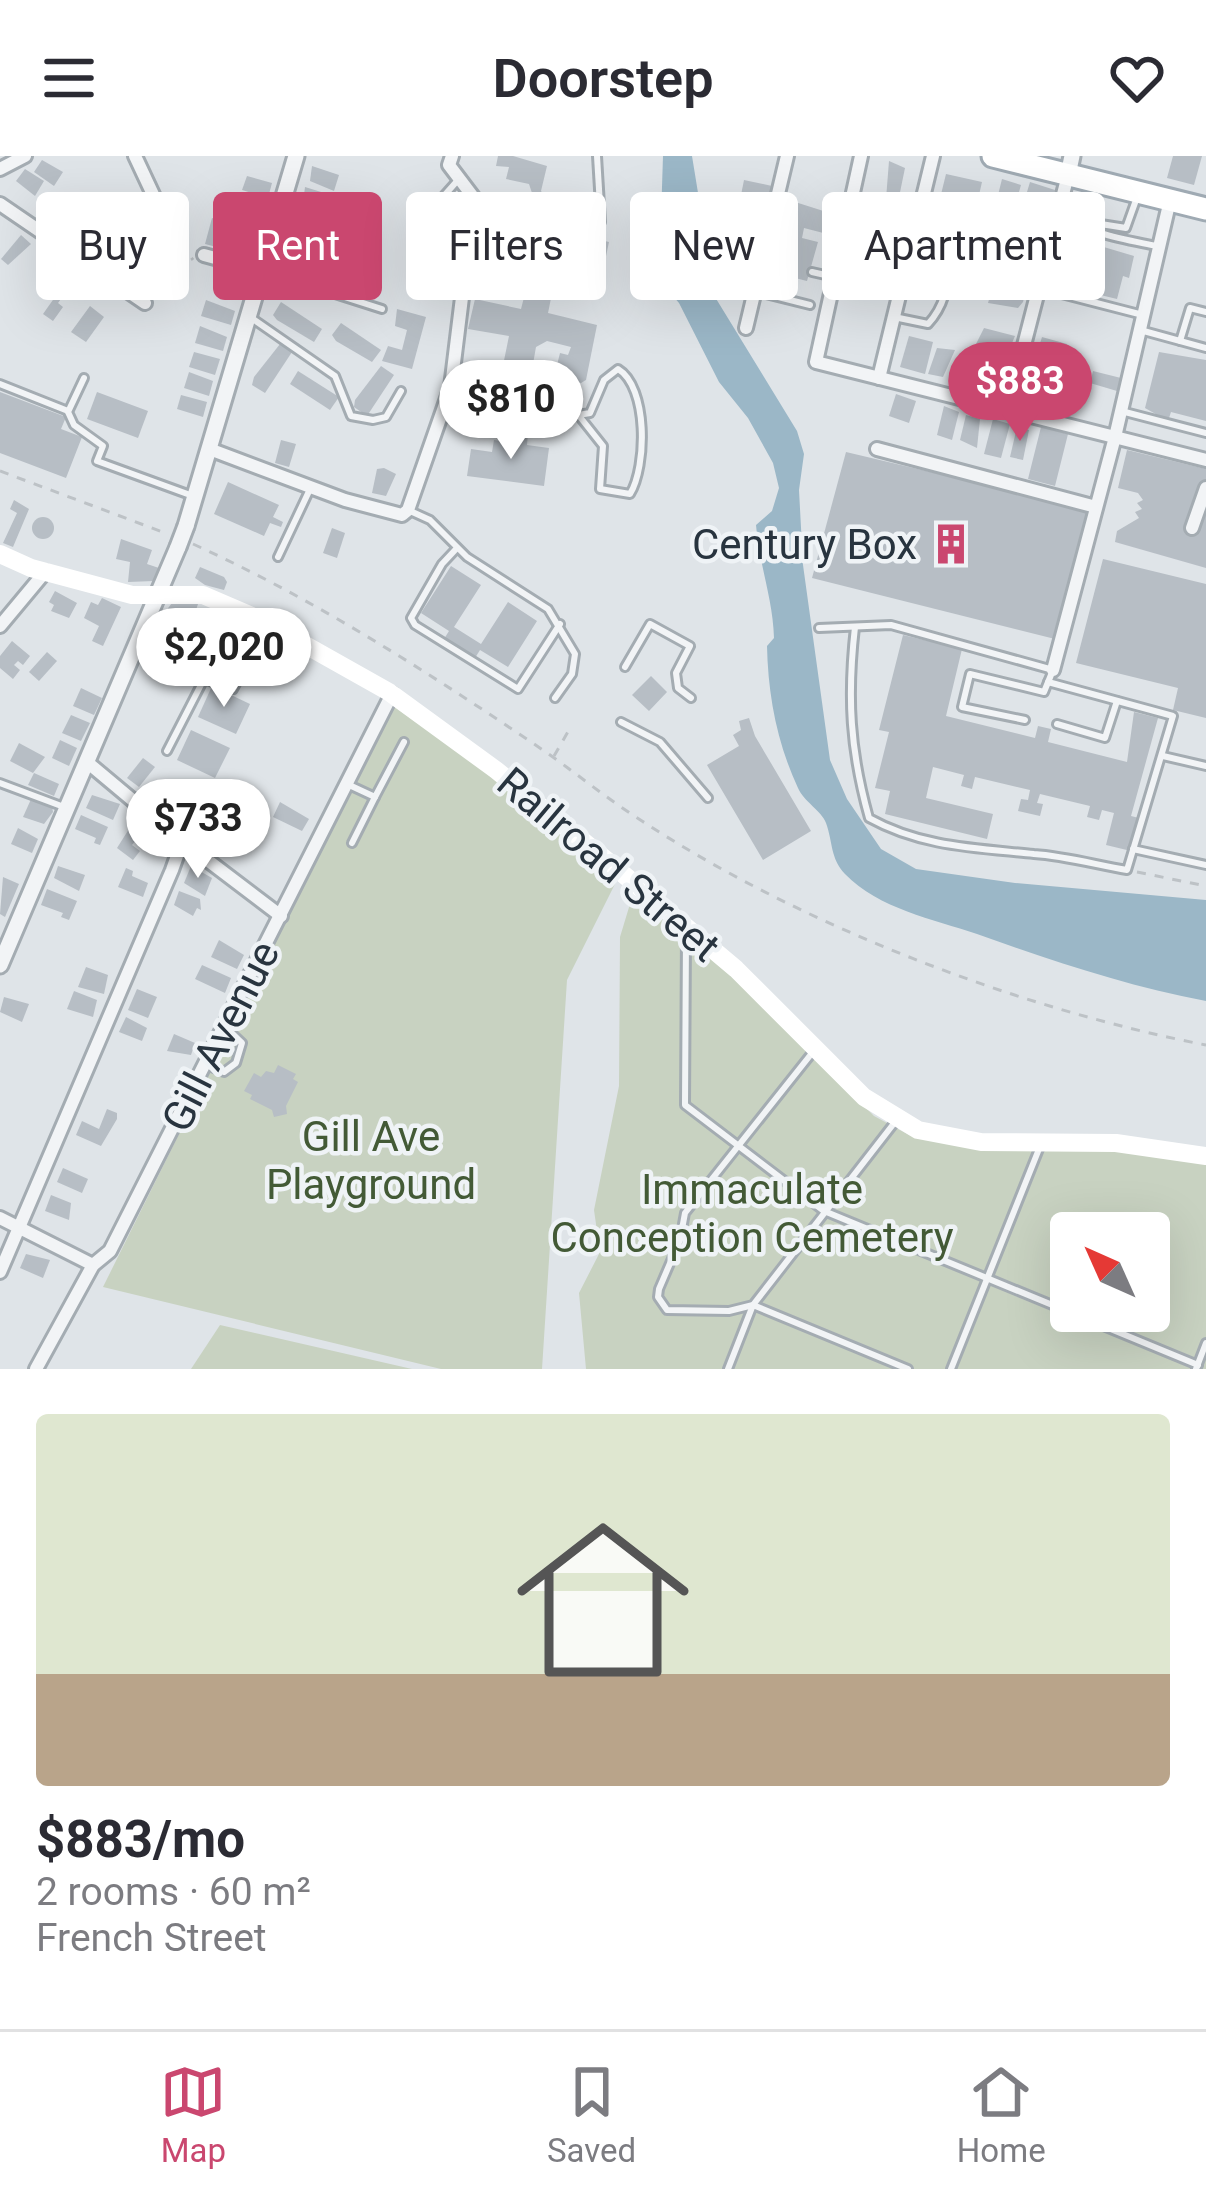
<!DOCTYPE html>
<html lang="en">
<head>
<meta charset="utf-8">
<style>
	:root { --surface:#fff; --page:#f2f2f3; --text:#2b2b33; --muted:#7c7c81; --line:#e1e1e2; --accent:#ca476f }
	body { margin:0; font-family:Roboto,sans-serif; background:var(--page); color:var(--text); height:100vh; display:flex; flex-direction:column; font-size:45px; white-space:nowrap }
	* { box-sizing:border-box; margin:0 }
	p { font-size:39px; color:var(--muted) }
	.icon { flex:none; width:66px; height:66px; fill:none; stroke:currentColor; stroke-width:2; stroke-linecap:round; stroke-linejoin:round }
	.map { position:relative; height:1213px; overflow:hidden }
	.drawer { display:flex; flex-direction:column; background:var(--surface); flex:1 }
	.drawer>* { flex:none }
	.banner { position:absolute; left:36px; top:36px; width:1134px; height:108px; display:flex; gap:24px }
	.needle { width:78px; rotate:315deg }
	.controls { position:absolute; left:1050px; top:1056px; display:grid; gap:24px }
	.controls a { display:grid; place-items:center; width:120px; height:120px; border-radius:12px; background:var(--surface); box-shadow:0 12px 48px #0002; font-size:60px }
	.price { position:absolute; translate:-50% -102px; padding:0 27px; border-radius:42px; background:#fff; color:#222; font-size:39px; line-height:78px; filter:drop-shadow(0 3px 6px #0008) }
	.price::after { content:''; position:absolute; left:50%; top:72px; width:36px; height:27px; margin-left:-18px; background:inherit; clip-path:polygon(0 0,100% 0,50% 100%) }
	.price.selected { background:var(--accent); color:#fff }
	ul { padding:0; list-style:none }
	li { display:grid; align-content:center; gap:24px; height:636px; padding:0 36px }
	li+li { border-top:3px solid var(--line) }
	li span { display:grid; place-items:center; height:372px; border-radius:12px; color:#555 }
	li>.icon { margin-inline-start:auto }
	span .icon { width:216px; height:216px; fill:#fffc; stroke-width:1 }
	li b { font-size:51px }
	.chip { padding:0 42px; border-radius:12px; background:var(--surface); box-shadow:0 12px 48px #0002; font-size:42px; line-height:108px }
	.chip.selected { background:var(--accent); color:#fff }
	header { display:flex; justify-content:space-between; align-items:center; height:156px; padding:0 36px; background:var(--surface); font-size:54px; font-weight:600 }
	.tabs { display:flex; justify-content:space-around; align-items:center; height:168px; border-top:3px solid var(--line); background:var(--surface); font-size:33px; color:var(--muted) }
	.tabs a { display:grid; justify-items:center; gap:6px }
	.tabs .selected { color:var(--accent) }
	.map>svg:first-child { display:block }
	.green { fill:#c8d2c1; fill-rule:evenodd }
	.water { fill:#9bb7c7 }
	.building { fill:#b7bec5 }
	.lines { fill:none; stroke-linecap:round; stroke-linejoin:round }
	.service-casing { stroke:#a4acb2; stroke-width:12 }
	.minor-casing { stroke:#a4acb2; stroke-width:18 }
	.tertiary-casing { stroke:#a4acb2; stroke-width:21 }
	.primary-casing { stroke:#9faab3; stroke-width:27 }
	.path { stroke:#bdc2c6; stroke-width:3; stroke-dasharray:9 9; stroke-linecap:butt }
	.service { stroke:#f2f4f6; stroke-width:6 }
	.minor { stroke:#f2f4f6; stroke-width:12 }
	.tertiary { stroke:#f2f4f6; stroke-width:15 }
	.secondary { stroke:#fff; stroke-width:18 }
	.primary { stroke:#fff; stroke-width:21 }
	.tertiary-bridge-casing { stroke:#a4acb2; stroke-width:21; stroke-linecap:butt }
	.tertiary-bridge { stroke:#f2f4f6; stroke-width:15 }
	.labels { text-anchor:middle; stroke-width:9; stroke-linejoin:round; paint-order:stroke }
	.poi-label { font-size:42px; fill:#28343f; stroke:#eff3f6; text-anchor:end }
	.street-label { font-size:42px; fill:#28343f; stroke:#eff3f6 }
	.park-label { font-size:42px; fill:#435a36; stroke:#eff3f6 }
</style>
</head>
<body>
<header><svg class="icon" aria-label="menu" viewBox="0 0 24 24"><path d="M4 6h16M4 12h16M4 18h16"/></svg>Doorstep<svg class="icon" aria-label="heart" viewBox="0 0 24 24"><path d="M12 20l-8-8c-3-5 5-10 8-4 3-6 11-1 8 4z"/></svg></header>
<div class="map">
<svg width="1206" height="1213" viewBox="0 0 1206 1213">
	<rect width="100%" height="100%" fill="#dfe4e8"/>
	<g class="green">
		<path d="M392,549L481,612L616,726L567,824L542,1213H441L103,1131Z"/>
		<path d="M638,738L737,822L874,960L911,980L1134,995L1206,1007V1213H586L579,1137L600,1096L594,1054L619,930L620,781L630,748ZM1071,1077H1149V1155H1071Z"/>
		<path d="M220,1169L412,1213H191Z"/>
	</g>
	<path class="water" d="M663,0H692L715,141L797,275L804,298L799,334L803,409L830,604L847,643L881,693L916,713L1015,727L1206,744V845C1127,830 1053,805 977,778C933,763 879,753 845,718C830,702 833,686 826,667C821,654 804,646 798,632C777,587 768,539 767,490L774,482C773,443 759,408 756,369L772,355L779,332L773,307L748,262L719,226L679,147L659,124Z"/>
	<g class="building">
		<path d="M498,0H513L547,10L541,35L545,41L570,47L569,52L575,54L568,76L609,86L605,105L559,94L560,89L555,88L565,67L538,60L540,50L536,45L529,49L526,44L533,40L529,28L506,23L509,11L496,10Z"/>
		<path d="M1173,0H1202L1194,29L1167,22Z"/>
		<path d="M42,4L63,16L54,30L34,16Z"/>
		<path d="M889,5L905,12L898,46L886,43Z"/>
		<path d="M312,10L339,19L334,35L310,25Z"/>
		<path d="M25,13L44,25L35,40L16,25Z"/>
		<path d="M946,18L982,26L977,48L970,47L967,59L972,60L964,79L933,71Z"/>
		<path d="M247,20L272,27L268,42L242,34Z"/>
		<path d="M1002,23L1021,29L1010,68L992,63Z"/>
		<path d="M744,24L772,30L768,45L741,39Z"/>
		<path d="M1030,26L1055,34L1046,63L1035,60L1037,46L1033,59L1021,56Z"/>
		<path d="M305,31L334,40L329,57L303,47Z"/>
		<path d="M242,39L267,47L262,63L237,55Z"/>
		<path d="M792,45L836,59L831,79L804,72L802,82L818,86L807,125L795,122L792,131L771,125L784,78L782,71L786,72L788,66L780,64L784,52L790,54Z"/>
		<path d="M299,53L326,62L321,78L297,68Z"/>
		<path d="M212,62L224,66L219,81L227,83L224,93L205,88Z"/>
		<path d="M21,79L31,88L8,109L1,103Z"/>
		<path d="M1070,81L1134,100L1129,122L1123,120L1117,143L1059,129Z"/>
		<path d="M1010,85L1038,94L1034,110L1005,102Z"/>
		<path d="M544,89L549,91L546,104L558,108L548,157L597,169L586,224L581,227L554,221L560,197L568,199L571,191L547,185L536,191L528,236L499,229L509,180L468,173L475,143L521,153L529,122L523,120L525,111L508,107L510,97L528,102L531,91L542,94Z"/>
		<path d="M992,106L1029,114L1026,129L1002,124L996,129L988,127Z"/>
		<path d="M67,111L78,119L58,147L63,151L53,165L43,158L55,141L49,136Z"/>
		<path d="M219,120L242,127L238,143L214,136Z"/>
		<path d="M998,131L1025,138L1023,146L1018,152L988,147L990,140L995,141Z"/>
		<path d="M206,144L235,155L231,169L201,160Z"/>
		<path d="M281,146L322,173L314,186L277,164L273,159Z"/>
		<path d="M90,150L104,161L86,186L71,176Z"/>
		<path d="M397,153L426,161L412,213L382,205L388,190L402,194L407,174L395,170Z"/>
		<path d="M341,167L381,194L372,206L336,185L332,179Z"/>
		<path d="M200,170L227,181L223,195L195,187Z"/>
		<path d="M984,172L1015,180L1009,194L976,188Z"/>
		<path d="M909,180L933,186L925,218L900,211Z"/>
		<path d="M1042,181L1067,188L1066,192L1071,193L1070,201L1038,194Z"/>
		<path d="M280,188L292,196L265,237L252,229L254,221Z"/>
		<path d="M937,192L955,194L943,221L928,218Z"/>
		<path d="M194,196L220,203L215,219L189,211Z"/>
		<path d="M1159,196L1206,204V265L1171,256L1168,265L1145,252Z"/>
		<path d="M381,210L394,219L367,260L354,251L355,244Z"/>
		<path d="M298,215L339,241L330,254L290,228Z"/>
		<path d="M972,215L1003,222L1002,229L997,236L968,232Z"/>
		<path d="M1093,215L1121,222L1117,235L1090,227Z"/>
		<path d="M189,216L213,225L209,240L184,232Z"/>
		<path d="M0,236L66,261L61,273L82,281L66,322L0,297Z"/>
		<path d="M97,236L148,255L138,282L87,263Z"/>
		<path d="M896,238L916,245L909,267L889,260Z"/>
		<path d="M181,239L207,246L203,261L177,253Z"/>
		<path d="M944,250L959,256L952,284L937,279Z"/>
		<path d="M966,259L980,263L977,292L960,284Z"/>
		<path d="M993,263L1010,268L1001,302L984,298Z"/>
		<path d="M1017,271L1029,274L1023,304L1010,301Z"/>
		<path d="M1041,271L1068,278L1055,330L1028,323Z"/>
		<path d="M517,276L528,277L527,289L549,292L544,330L467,320L471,293L492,296L494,284L515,287Z"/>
		<path d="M281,284L296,288L289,311L275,307Z"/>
		<path d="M1127,294L1206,313V412L1115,386L1117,375L1139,362L1135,356L1142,353L1137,347L1143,344L1138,337L1118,332Z"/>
		<path d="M846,296L1091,354L1055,483L812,422Z"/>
		<path d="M384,312L396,318L386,340L372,337L377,313Z"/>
		<path d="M228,326L279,349L273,361L283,366L281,371L270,367L264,380L214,358Z"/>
		<path d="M14,344L29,353L13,391L3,387L17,357L10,353Z"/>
		<circle cx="43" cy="372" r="11"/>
		<path d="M332,372L345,377L337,402L323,397Z"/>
		<path d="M121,383L152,394L147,408L159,412L154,425L128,426L130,406L116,403Z"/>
		<path d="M1103,403L1206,428V562L1173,554L1178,532L1076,507Z"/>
		<path d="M451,410L481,429L454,471L481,488L508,446L537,465L508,511L480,494L475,502L444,483L449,475L421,457Z"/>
		<path d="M200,411L224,421L227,426L224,434L205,429L195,422Z"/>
		<path d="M55,435L77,447L69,462L51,455L54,449L49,446Z"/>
		<path d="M102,442L121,451L103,490L92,485L99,470L84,462L91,446L98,449Z"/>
		<path d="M172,447L198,448L190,472L162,460Z"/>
		<path d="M903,479L962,493L946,560L1035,582L1038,570L1051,573L1048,586L1127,606L1134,556L1158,562L1131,660L1139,662L1131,695L1106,689L1114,657L1102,654L1099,664L1087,661L1090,650L1040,638L1037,647L1043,648L1040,660L1018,655L1021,643L1028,644L1030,634L975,621L972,633L961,630L964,619L933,611L926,642L993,658L987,683L885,658L890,635L875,632L889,576L879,574Z"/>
		<path d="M12,485L30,500L23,509L18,505L14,509L20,514L13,523L0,512V500Z"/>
		<path d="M150,491L175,501L168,519L147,508Z"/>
		<path d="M47,496L57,505L39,525L29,516Z"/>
		<path d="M651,520L667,536L649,555L632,539Z"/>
		<path d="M212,530L250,548L236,578L198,561Z"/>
		<path d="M81,532L102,542L94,559L73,550Z"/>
		<path d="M71,559L90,567L81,585L62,577Z"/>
		<path d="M749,562L755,580L811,675L763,704L707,609L739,590L733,579L741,574L739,565Z"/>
		<path d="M191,574L230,592L215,622L177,604Z"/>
		<path d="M60,584L77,592L69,610L52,602Z"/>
		<path d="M19,587L45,601L33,617L10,605Z"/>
		<path d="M143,602L155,611L139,631L127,622Z"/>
		<path d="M34,617L59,628L54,640L28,629Z"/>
		<path d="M92,639L120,648L113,664L86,652Z"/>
		<path d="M32,641L52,650L53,656L44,668L23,661Z"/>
		<path d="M280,646L309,663L302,675L273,661Z"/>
		<path d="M81,659L108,671L100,689L94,687L96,682L75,673Z"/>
		<path d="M136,662L144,674L132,689L140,695L133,704L117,692Z"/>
		<path d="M227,670L243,683L232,698L216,685Z"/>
		<path d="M18,672L38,683L32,697L11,688Z"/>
		<path d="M58,710L85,719L79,735L54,722Z"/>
		<path d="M191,710L212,722L205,740L184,727Z"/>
		<path d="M126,712L133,715L132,720L148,727L143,741L118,731Z"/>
		<path d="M3,721L19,728L5,761L0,758Z"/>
		<path d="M47,733L77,745L69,764L61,761L63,757L41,749Z"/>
		<path d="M179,735L200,743L201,754L197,752L193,760L174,749Z"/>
		<path d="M219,784L244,799L237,813L211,801Z"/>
		<path d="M202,809L231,822L225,837L195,823Z"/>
		<path d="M86,811L108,819L104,838L78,831Z"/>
		<path d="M137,833L157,841L148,862L128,854Z"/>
		<path d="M74,835L97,844L93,861L67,853Z"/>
		<path d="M4,841L29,848L22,866L0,856Z"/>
		<path d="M126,861L147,872L142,885L119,876Z"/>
		<path d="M174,878L195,887L191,899L167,895Z"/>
		<path d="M278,909L296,918L293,923L298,926L286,950L287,958L274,961L272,954L250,943L252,939L244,935L254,917L261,921L266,915L274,917Z"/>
		<path d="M107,953L117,957V963L101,990L76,979L82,965L99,973Z"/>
		<path d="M63,1012L88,1023L82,1037L57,1026Z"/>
		<path d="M51,1039L71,1047L69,1064L45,1055Z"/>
		<path d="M26,1098L50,1104L43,1122L20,1112Z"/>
	</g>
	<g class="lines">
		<g class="service-casing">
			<g id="service">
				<path d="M597,0L601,66"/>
				<path d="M458,24L442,42L427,121L463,129L500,127C505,96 505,82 482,60"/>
				<path d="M1061,59C1089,78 1123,83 1156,90"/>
				<path d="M1080,68L1088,66L1126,72L1136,44"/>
				<path d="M266,116L382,153"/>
				<path d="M812,116L834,121"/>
				<path d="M1042,133L1143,159"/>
				<path d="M758,136L810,149"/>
				<path d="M250,161L335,220L351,260L373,264L386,261L401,235"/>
				<path d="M894,161L928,168C947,148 948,124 952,97L915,79"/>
				<path d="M1140,174L1206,192"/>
				<path d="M1180,185L1190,152L1206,156"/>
				<path d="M84,222L68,256L74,269L103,290L97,305L193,340"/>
				<path d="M0,228L68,255"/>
				<path d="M447,248L527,268L590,257L604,224L618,213C648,231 647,310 630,338L600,333L603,290L580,261"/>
				<path d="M1125,256L1206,277"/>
				<path d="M408,354L430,364L467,401L548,453L575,498L572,518L555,542"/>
				<path d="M457,392L442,408L411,462L415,469L518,533L560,468"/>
				<path d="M278,401L311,331"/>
				<path d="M855,471C847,541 850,594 869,662C921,691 976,692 1034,698C1065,700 1097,709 1127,714L1173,560L1048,526"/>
				<path d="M819,472L891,469L1053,514L1044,536L970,518L962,551L1025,564"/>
				<path d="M215,496L234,456"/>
				<path d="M625,511L650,468L690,490L676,517L678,532L691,542"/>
				<path d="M621,566L660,586L708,642"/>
				<path d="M1057,568L1105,582L1117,545"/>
				<path d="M167,595L204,523L233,533L267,471"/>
				<path d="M1163,600L1206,610"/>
				<path d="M0,627L64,651"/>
				<path d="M347,628L375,641L404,586"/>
				<path d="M352,687L375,641"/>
				<path d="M1133,693L1206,709"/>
				<path d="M686,780L685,949L824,1055L1198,1209"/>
				<path d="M812,897L685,1057L680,1084L659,1133L658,1141L667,1154L729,1155L753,1149L895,966"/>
				<path d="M206,909L224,916L236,907L242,887L225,871"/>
				<path d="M728,1213L753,1149L908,1213"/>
				<path d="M951,1213L1041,988"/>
				<path d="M1196,1213L1206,1187"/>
			</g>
		</g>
		<g class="minor-casing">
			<g id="minor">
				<path d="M135,0L164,62"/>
				<path d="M861,0L816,206L1206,304"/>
				<path d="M0,13L25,0"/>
				<path d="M0,48L145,147"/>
				<path d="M204,99L263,115"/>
				<path d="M746,172L787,0"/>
				<path d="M879,222L933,0"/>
				<path d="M1007,255L1068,19"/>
				<path d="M877,293L1096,351"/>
				<path d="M212,294L345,344L402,359L408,354L451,231L466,109L480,62V50L449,9L452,0"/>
				<path d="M1192,372L1206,332"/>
				<path d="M0,470L45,416"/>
				<path d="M1053,514L1115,281L1170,44"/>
				<path d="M87,606L173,678L281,760"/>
				<path d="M0,1062L93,1109"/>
				<path d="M0,1116L172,714L178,697L173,678"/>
				<path d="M36,1213L93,1109L110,1095L392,538"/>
			</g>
		</g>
		<g class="tertiary-casing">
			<g id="tertiary">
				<path d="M1068,19L1072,0"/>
				<path d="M186,370L296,0"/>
				<path d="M0,809L178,391"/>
			</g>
		</g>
		<g class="primary-casing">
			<path id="primary" d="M993,0L1206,53"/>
		</g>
		<g class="path">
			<path d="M170,73L193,104"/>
			<path d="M0,315L168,378"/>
			<path d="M193,388C312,442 423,513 531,586C569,611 604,641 642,665C802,770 1019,853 1206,889"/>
			<path d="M554,600L569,574"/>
			<path d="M1137,716L1206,730"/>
		</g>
		<use href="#service" class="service"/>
		<use href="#minor" class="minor"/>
		<use href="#tertiary" class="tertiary"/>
		<path class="secondary" d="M0,398L31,412L132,439H203L261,464L389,536L496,614L610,707L736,813L864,941L918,974L981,986L1116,987L1206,1000"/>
		<use href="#primary" class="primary"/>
		<g class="tertiary-bridge-casing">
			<path id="tertiary-bridge" d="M178,391L186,370"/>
		</g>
		<use href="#tertiary-bridge" class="tertiary-bridge"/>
	</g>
	<defs>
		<g id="building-bare" transform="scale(3.24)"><path d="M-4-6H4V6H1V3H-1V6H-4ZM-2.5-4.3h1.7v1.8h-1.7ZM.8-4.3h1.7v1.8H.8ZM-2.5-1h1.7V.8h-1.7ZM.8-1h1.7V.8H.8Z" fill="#ca476f" stroke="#eff3f6" stroke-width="2.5" paint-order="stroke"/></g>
	</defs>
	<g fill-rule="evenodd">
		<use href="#building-bare" x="951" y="388"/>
	</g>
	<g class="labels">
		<g class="poi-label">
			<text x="917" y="403">Century Box</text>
		</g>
		<g class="street-label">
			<text transform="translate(609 708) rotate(40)" y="15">Railroad Street</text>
			<text transform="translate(220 880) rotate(-63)" y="15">Gill Avenue</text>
		</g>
		<g class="park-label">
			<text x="371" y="995">Gill Ave<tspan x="371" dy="48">Playground</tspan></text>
			<text x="752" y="1048">Immaculate<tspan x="752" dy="48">Conception Cemetery</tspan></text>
		</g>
	</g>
</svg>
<div class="controls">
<a><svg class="needle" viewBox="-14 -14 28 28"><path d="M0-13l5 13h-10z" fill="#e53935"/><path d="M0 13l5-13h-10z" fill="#7c7c81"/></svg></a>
</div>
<b class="price selected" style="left:1020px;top:288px">$883</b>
<b class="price" style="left:511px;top:306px">$810</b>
<b class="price" style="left:224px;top:554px">$2,020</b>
<b class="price" style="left:198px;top:725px">$733</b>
<div class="banner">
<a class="chip">Buy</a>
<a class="chip selected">Rent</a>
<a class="chip">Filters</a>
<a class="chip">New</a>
<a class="chip">Apartment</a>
</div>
</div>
<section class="drawer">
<ul>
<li><span style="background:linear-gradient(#dfe7d0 70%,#b9a48a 0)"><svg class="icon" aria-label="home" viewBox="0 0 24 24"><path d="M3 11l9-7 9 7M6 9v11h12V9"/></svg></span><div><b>$883/mo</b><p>2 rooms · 60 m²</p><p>French Street</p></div></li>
</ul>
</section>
<nav class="tabs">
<a class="selected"><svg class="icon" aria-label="map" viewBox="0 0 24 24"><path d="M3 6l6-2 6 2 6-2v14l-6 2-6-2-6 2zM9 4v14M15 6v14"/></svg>Map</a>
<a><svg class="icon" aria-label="saved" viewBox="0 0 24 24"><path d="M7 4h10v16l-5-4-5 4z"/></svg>Saved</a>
<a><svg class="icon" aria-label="home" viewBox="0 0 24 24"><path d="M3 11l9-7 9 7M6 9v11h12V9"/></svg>Home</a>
</nav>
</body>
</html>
